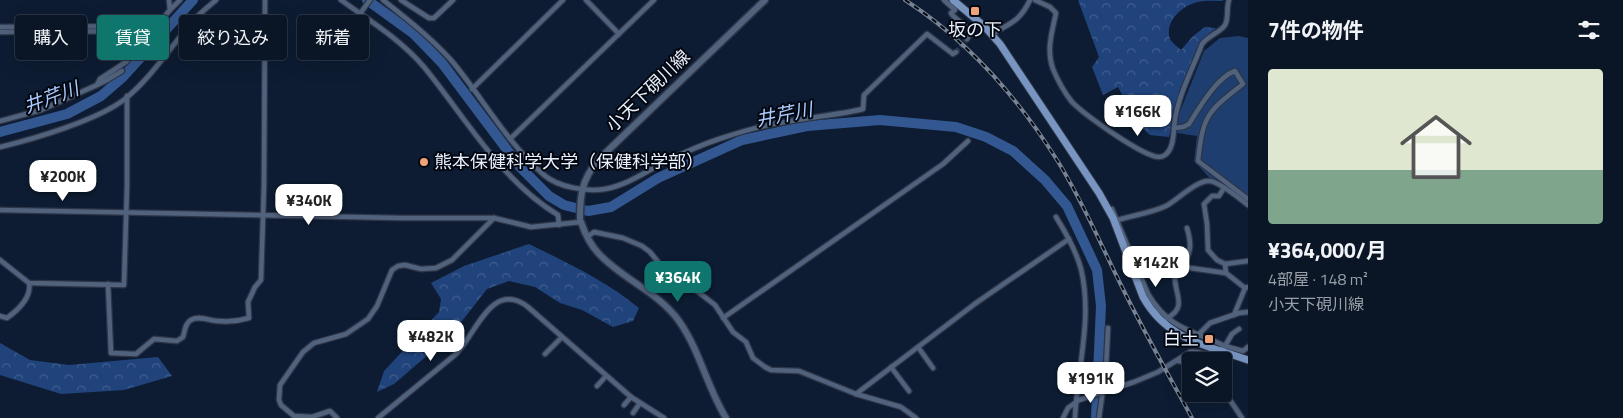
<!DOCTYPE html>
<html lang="ja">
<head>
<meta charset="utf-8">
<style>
	:root { --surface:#0a1526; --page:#182232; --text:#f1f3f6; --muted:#999fa7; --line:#2a3443; --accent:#0f766e }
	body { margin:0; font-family:"Titillium Web","Noto Sans JP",sans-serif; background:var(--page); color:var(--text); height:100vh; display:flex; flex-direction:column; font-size:19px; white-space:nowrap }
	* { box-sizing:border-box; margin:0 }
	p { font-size:16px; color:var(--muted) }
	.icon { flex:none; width:28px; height:28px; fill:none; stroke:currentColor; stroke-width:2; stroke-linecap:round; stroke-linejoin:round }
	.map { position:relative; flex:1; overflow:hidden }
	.panel { display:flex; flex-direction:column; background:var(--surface); width:375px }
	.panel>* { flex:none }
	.guide { position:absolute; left:15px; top:15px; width:475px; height:45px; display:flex; gap:10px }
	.fabs { position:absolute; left:1182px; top:352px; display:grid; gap:10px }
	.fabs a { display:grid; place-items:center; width:50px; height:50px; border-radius:5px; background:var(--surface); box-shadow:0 5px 20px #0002,0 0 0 1px var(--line); font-size:25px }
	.price { position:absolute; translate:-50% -42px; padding:0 11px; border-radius:10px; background:#fff; color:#222; font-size:16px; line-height:32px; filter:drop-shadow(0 1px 2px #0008) }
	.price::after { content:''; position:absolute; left:50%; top:30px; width:15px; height:11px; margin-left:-8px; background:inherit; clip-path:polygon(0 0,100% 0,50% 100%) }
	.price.selected { background:var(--accent); color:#fff }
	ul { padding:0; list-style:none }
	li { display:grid; align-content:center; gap:10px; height:265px; padding:0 20px }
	li span { display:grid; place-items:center; height:155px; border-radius:5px; color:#555 }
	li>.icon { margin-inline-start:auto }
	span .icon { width:90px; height:90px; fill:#fffc; stroke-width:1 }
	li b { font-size:21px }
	h2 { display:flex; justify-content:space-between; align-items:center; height:60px; padding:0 20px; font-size:21px }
	.chip { padding:0 18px; border-radius:5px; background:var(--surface); box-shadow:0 5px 20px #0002,0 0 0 1px var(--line); font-size:18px; line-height:45px }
	.chip.selected { background:var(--accent); color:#fff }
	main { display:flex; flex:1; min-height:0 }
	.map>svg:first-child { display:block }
	.green { fill:#1e3e70 }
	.forest { fill:url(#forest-crowns) }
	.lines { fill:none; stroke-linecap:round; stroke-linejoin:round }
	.river { stroke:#335891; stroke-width:10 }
	.street-tunnel { stroke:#2e3c50; stroke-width:4.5; stroke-dasharray:4.5 2; stroke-linecap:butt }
	.street-casing { stroke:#2e3547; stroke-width:7 }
	.secondary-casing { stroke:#2e3547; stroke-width:9 }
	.primary-casing { stroke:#2e3547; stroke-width:9 }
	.street { stroke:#51627d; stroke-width:4.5 }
	.secondary { stroke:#51627d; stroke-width:6 }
	.primary { stroke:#7894c1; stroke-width:7 }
	.rail-casing { stroke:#778394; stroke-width:4 }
	.rail { stroke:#030710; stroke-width:2; stroke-dasharray:5.5; stroke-linecap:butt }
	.poi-dot { fill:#f0a279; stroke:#030710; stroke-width:2 }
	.labels { text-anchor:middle; stroke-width:4; stroke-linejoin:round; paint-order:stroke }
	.poi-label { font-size:18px; fill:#e8f0fd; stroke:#030710 }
	.street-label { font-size:18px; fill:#e8f0fd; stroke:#030710 }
	.water-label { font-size:19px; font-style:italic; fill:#abcbfe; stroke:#030710 }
</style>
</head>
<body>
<main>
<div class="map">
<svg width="1248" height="418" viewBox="0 0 1248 418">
	<defs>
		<pattern id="forest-crowns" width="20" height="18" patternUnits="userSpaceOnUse" patternTransform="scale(1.25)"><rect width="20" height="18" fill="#20437b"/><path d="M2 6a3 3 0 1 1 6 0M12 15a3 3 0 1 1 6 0" fill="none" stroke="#405e8f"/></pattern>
	</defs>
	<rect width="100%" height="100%" fill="#0d1c32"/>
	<path class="green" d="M1239,36L1248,38V208L1217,186L1194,161L1197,136L1177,133L1179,114L1204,51L1220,38Z"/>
	<g class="forest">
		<path d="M1078,0H1224L1222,1C1215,1 1206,0 1198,2C1183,5 1164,21 1170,39C1172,43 1178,47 1181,50L1193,36L1205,27L1216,28L1200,43L1176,105L1169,137L1150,135L1138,124L1118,87L1103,95L1092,67L1099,57Z"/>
		<path d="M529,244C568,263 606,281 639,308L633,321L613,327L582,310L560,303L535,287L509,281L487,289L462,321L429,354L394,384L377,392L384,371L439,312L441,299L431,283L464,266Z"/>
		<path d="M0,343L30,360L69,365L158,357L172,376L124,390L61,394L0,375Z"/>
	</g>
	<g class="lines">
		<g class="river">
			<path d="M367,0L414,34L442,63L520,167L549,196L564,205L588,211L611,207L658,178L742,140L807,126L880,120L956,127L986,137L1013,151L1045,180L1067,206L1097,270L1101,306L1096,418"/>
			<path d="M0,132L67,114L101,96L123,77L193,0"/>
		</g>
		<path class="street-tunnel" d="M956,52L967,39"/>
		<g class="street-casing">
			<g id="street">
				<path d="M169,0L170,10L180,0"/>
				<path d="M341,0C370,21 401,40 424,67C466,118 500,180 558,215L559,225"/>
				<path d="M383,0C407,19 430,37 451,60C483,98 506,142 544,175C558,187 586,192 605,189C628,185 646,171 667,161C683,153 701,145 719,139C740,132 763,125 785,122C811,117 838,115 863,109L864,95L927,34L953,54L956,52"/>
				<path d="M401,0L429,18H434L453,0"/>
				<path d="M586,0L619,34"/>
				<path d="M944,0L955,10L951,13C956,21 967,24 970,34L967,39"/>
				<path d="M1035,0L1050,7L1056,13C1052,32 1046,50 1053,69C1058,81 1064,92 1072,102C1086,116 1132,148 1151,155C1155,157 1161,158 1165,155C1175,148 1173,130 1175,119C1179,94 1193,68 1202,44C1209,35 1221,32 1225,25C1229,18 1226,8 1229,0"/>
				<path d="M362,11L370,0"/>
				<path d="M0,27L157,26"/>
				<path d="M0,32L153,31"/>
				<path d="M992,34C1011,23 1020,21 1030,0"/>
				<path d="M97,85L107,80L122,71"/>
				<path d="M472,89L563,0"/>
				<path d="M0,121L41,110L97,85L100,79L126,62L170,10"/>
				<path d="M1174,128L1183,127L1189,124C1199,108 1217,77 1235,71L1243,84C1207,112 1203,115 1198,161L1248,199"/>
				<path d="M510,139L654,0"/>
				<path d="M0,147C34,139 98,120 125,99C152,77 171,46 193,21C200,13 208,7 216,0"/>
				<path d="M1224,188L1219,196H1212L1204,204L1207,224L1208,250L1217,260L1225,264"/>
				<path d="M1112,209L1148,294C1169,329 1191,330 1225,346L1220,350"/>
				<path d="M0,210L401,218H494L531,227L581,222"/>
				<path d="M1056,217C1066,233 1076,250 1081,269C1093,319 1077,368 1075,418"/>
				<path d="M1118,220C1134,215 1151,213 1166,206C1177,200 1197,180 1209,181C1219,181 1240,199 1248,205"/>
				<path d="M587,237L594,232L623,238L642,246L650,252L663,268L680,273L697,291L715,305L733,332L746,342L753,358L765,367L771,370L799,371L856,394L901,407L916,418"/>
				<path d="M0,260L29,283L124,285L127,186V96"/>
				<path d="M1183,267C1191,251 1192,245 1187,228"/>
				<path d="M1226,273L1225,264L1248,261"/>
				<path d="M108,284L111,353L136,354L154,339L177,341L183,337C185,331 185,323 191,320C199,315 210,321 218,321C228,322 239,321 249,318L248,302L255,287L261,280L264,185L265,0"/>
				<path d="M1234,315L1245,288"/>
				<path d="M0,316L7,318C18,310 32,298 29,283"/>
				<path d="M723,318L943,164L968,141"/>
				<path d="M1167,318C1189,307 1173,292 1175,275L1183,267L1226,273L1245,288L1248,287"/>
				<path d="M1239,329L1232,334L1225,346L1243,351L1248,347"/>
				<path d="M1199,334L1210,323L1239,313L1248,312"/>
				<path d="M918,347L933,368"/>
				<path d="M545,354L562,337"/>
				<path d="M1178,361L1191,363"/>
				<path d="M891,367L909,391"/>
				<path d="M597,386L606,376"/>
				<path d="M1224,391L1242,418"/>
				<path d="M856,394L976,303L1069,239"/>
				<path d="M624,405L631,397"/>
				<path d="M633,413L640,403"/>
				<path d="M337,418L330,411L312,417L294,416L281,405L279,400L280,385L303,352L314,343L346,334L368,319L377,306L392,270L398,266L405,265L421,269L436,268L452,260L494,218"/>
				<path d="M378,418L456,354C476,334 492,279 528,307L631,397L664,418"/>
				<path d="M1063,418L1068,408L1079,400L1134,382L1158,372L1190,352C1201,350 1207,358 1222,355"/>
				<path d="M1099,418L1106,368L1108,328"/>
			</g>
		</g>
		<g class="secondary-casing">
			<g id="secondary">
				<path d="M580,218C580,194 582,181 597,161L765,0"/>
				<path d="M581,222C585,234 591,246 600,255C624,280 658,292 679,321C700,351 707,387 726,418"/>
			</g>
		</g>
		<g class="primary-casing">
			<path id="primary" d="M953,0L984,26L1000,44L1099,193L1113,218L1143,297C1167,340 1206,345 1248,360"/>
		</g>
		<use href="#street" class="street"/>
		<use href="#secondary" class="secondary"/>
		<use href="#primary" class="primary"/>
		<g class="rail-casing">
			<path id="rail" d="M905,0C967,40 1018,98 1057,160C1082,200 1100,243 1121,285C1143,330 1168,374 1192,418"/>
		</g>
		<use href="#rail" class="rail"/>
	</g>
	<g class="poi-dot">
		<rect x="970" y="6" width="10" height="10" rx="2.5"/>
		<circle cx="424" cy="162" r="5"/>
		<rect x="1204" y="334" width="10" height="10" rx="2.5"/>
	</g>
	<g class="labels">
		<g class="poi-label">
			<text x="975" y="36">坂の下</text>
			<text x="434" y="168" text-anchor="start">熊本保健科学大学（保健科学部）</text>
			<text x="1199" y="345" text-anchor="end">白土</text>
		</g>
		<g class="street-label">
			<text transform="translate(648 91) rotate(-44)" y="6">小天下硯川線</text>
		</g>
		<g class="water-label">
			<text transform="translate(51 97) rotate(-20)" y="7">井芹川</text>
			<text transform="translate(784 114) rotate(-11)" y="7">井芹川</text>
		</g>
	</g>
</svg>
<div class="fabs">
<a><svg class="icon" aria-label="layers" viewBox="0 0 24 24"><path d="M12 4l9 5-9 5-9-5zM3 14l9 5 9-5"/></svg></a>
</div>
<b class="price" style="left:1138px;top:137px">¥166K</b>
<b class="price" style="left:63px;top:202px">¥200K</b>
<b class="price" style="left:309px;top:226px">¥340K</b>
<b class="price" style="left:1156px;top:288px">¥142K</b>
<b class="price selected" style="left:678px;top:303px">¥364K</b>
<b class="price" style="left:431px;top:362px">¥482K</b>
<b class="price" style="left:1091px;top:404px">¥191K</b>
<div class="guide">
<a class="chip">購入</a>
<a class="chip selected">賃貸</a>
<a class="chip">絞り込み</a>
<a class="chip">新着</a>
</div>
</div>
<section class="panel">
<h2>7件の物件<svg class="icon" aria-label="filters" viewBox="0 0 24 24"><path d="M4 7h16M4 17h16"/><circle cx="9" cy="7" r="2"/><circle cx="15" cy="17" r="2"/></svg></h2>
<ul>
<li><span style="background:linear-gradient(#dfe7d0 65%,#7fa58c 0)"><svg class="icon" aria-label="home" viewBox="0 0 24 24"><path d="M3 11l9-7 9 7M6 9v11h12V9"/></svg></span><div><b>¥364,000/月</b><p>4部屋 · 148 m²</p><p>小天下硯川線</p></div></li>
</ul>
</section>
</main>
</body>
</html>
